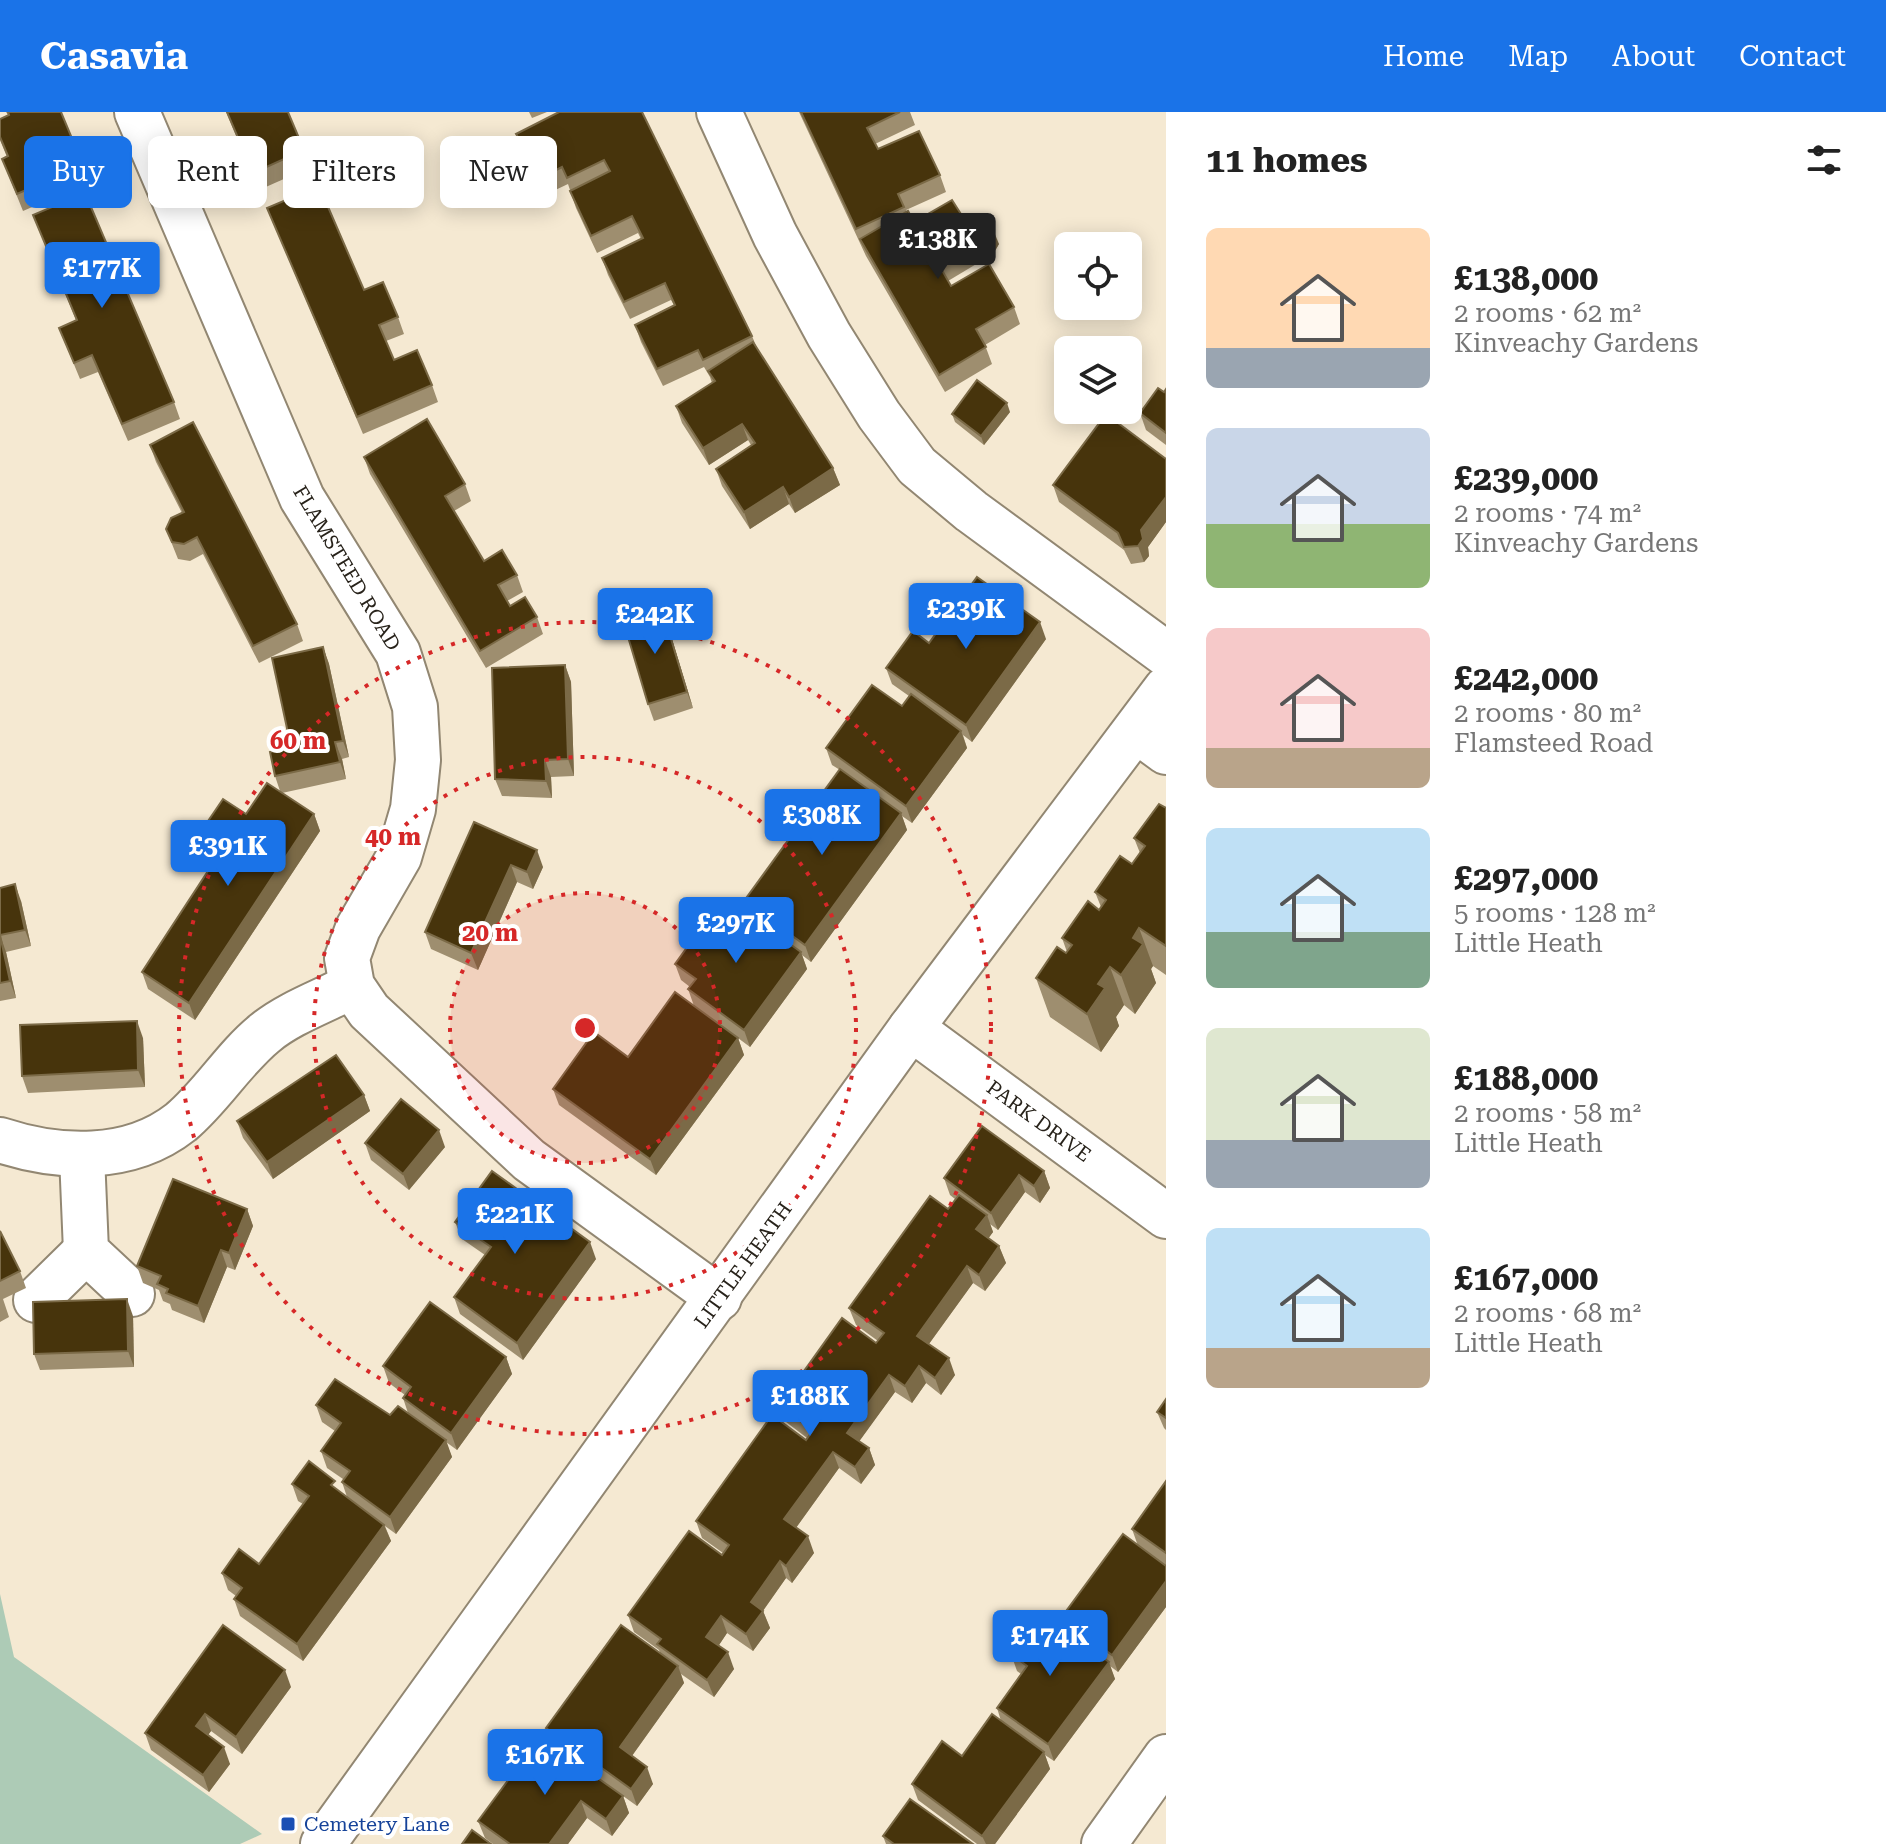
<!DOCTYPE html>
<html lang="en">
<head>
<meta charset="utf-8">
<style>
	:root { --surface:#fff; --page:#f6f6f6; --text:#222; --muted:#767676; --accent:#1a73e8 }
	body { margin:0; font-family:"Roboto Serif",serif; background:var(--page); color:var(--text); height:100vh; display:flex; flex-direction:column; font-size:30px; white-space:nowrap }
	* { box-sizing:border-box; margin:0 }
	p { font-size:26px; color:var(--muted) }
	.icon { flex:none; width:44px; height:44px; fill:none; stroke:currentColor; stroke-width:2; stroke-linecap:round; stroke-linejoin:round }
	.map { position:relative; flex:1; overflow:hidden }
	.sheet { display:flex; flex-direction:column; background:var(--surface); width:720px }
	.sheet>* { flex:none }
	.top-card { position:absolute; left:24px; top:24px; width:760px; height:72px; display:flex; gap:16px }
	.tools { position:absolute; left:1054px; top:120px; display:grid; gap:16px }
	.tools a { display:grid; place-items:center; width:88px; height:88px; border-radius:12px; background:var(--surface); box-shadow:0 4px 20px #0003; font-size:40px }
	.price { position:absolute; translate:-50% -68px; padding:0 18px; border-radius:8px; background:var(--accent); color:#fff; font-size:26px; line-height:52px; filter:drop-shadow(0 2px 4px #0008) }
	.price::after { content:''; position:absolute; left:50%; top:48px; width:24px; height:18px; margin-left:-12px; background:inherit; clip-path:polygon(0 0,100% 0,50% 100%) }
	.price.current { background:#222; color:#fff }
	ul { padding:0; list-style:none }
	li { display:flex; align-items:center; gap:24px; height:200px; padding:0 40px }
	li span { display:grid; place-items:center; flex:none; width:224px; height:160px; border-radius:12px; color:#555 }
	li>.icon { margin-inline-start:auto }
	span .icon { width:96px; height:96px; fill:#fffc; stroke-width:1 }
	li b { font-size:34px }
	h2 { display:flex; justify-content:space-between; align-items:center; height:96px; padding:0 40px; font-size:34px }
	.chip { padding:0 28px; border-radius:12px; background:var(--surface); box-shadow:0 4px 20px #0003; font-size:28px; line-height:72px }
	.chip.current { background:var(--accent); color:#fff }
	header { display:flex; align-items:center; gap:48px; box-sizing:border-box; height:112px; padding:0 40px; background:var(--accent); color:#fff }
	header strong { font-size:38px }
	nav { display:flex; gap:44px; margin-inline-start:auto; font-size:28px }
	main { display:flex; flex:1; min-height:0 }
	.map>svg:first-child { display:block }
	.green { fill:#adcbb6 }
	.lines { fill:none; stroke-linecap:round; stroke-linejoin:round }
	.minor-casing { stroke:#928772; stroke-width:48 }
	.major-casing { stroke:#928772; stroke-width:48 }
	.minor { stroke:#fff; stroke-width:44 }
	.major { stroke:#fff; stroke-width:44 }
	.wall { fill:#9e8e6f }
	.shaded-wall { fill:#7b6a47 }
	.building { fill:#47340c; stroke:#7b6a47; stroke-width:2 }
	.ring { fill:none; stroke:#d62828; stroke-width:4; stroke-dasharray:4 8 }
	.transit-dot { fill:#1a4fb4; stroke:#fff; stroke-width:3 }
	.labels { text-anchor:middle; stroke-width:8; stroke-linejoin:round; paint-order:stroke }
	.street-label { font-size:20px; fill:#28231b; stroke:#fff }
	.transit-label { font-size:20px; fill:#164399; stroke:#fff; text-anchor:start }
	.centre { fill:#d62828; stroke:#fff; stroke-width:4 }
	.ring-label { font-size:24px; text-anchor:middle; font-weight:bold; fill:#d62828; stroke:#fff; stroke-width:8; stroke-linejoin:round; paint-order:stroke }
</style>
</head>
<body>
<header>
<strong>Casavia</strong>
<nav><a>Home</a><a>Map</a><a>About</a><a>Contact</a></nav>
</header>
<main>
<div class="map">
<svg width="1166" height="1732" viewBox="0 0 1166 1732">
	<rect width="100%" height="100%" fill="#f5e9d2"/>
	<path class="green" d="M0,1482L14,1545L262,1722L240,1732H0Z"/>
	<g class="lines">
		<g class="minor-casing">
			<g id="minor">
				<path d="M137,0L302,386L398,541L415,595L418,648L413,697L399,745L358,816L347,846L352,874L369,899L529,1048L719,1186"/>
				<path d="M719,0L775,123L829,223L879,303L917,354L971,399L1166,542"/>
				<path d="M1136,618L1166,640"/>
				<path d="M911,916L1166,1104"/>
				<path d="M0,1028C58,1047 129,1051 181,1010C212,984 234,946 265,921C289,901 324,889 352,874"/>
				<path d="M82,1044L86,1139L132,1182"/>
				<path d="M36,1188L86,1139"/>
				<path d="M1104,1732L1166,1645"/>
			</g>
		</g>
		<g class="major-casing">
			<path id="major" d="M323,1732L911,916L1166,577"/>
		</g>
		<use href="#minor" class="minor"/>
		<use href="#major" class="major"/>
	</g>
	<g class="wall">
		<path d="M6,0H61L90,70L23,99L2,47L7,45L0,28V7L8,3Z"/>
		<path d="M226,0H288L311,55L259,78Z"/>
		<path d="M529,0H547L532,6Z"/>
		<path d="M642,0L752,224L757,236L833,356L840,373L795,401L789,392L750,417L722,374L716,357L751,333L748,328L709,353L682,311L676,294L712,271L710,265L704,255L663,274L641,230L635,213L674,193L671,188L630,207L608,163L602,146L641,127L638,121L597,141L576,96L568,72L549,81L522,38L516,22Z"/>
		<path d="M799,0H910L915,13L875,32L878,37L940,63L946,80L906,98L914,110H966L999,132L993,142L948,169L951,174L1014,195L1020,212L985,233L992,252L945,280L866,144Z"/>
		<path d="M267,96L398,205L404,222L386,229L394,248L432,273L438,290L363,322Z"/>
		<path d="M33,103L174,290L180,307L128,329L98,260L80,267L59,216L76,208Z"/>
		<path d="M1166,277V333L1146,318L1140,301Z"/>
		<path d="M1010,300L984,333L955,310L952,302Z"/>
		<path d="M150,333L297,512L303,529L259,551L203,442L190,449L178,447L166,417L182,401L156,350Z"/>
		<path d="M364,345L465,372L471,389L454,399L484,449L517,463L523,480L507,489L510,494L537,505L543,522L486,556L370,362Z"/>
		<path d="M1166,347V410L1148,435L1149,444L1144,450L1131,452L1124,438L1059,390L1053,373Z"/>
		<path d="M668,514L693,596L654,609L648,592Z"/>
		<path d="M1046,527L972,630L963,623L967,636L912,711L902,704L907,718L811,850L802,843L807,857L750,935L738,926L744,943L656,1063L559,993L553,977L628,945L694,894L688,877L690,875L681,868L675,852L735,813L749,802L744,789L840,658L832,653L826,636L902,594L909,584L892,572L886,556L929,531Z"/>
		<path d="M323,535L329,552L349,645L342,647L346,667L282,681L314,702L320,719L195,908L148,877L142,860L219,742L208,735L202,718L246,702L280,679L275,664L291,635Z"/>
		<path d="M565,553L571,570L574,664L551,665L552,686L502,684L495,667Z"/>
		<path d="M1166,696V863L1153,854L1151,857L1156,871L1135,902L1124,893L1116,905L1119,914L1101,940L1050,905L1036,866L1066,841L1067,840L1062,826L1099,798L1101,795L1095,780L1132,752L1140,741L1134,726Z"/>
		<path d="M474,710L543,755L533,777L517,770L478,858L431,837L425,820Z"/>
		<path d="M0,776L21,789L31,834L6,840L16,886L0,889Z"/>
		<path d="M143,926L145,975L28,981L22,964Z"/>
		<path d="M364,983L370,999L273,1067L243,1026L237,1009Z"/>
		<path d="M365,1031L445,1035L409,1078L371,1048Z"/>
		<path d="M1044,1059L1050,1076L1040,1091L1025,1080L998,1118L990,1112L993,1120L988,1126L999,1134L1006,1151L985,1179L973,1171L929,1232L955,1263L941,1283L926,1271L912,1291L895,1280L859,1329L869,1336L875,1353L861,1372L839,1356L796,1416L814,1441L792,1471L786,1466L763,1499L770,1516L753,1539L727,1521L719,1533L734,1557L714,1585L681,1562L684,1571L632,1644L653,1672L637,1694L552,1633L546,1616L660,1541L659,1538L634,1520L628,1503L723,1441L702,1426L696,1409L807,1326L786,1310L779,1294L876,1231L878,1229L856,1213L849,1196L948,1097L955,1087L950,1083L944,1066Z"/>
		<path d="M247,1097L253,1114L235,1158L227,1155L204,1211L172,1198L170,1192L163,1189L159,1178L143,1171L137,1154Z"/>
		<path d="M455,1110L596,1147L523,1248L460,1202L454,1185L485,1143L462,1127Z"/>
		<path d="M0,1119L20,1159L26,1176L3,1187L9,1205L0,1210Z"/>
		<path d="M133,1204L134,1255L40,1258L34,1242Z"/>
		<path d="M506,1245L512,1262L457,1338L446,1330L452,1345L396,1422L385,1414L391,1429L303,1549L240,1504L234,1487L236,1484L228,1478L222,1461L259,1452L303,1392L298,1389L292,1372L339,1379L347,1385L342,1370L343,1367L327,1356L321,1339L335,1319L322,1310L316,1293L390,1303L408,1301L403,1286L405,1283L389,1271L383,1254Z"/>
		<path d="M1166,1287V1318L1164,1316L1157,1300Z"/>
		<path d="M1166,1369V1495L1118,1560L1110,1554L1115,1567L1054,1649L1045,1643L1050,1657L995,1732H977L918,1688L912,1672L962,1644L1001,1609L997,1596L1021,1562L1017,1559L1011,1542L1065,1518L1061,1506L1138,1434L1132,1417Z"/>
		<path d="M291,1575L242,1642L211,1619L208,1623L230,1652L209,1680L151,1638L145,1621Z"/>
		<path d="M540,1625L623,1684L629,1701L612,1724L587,1706L568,1732H493L485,1726L478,1709Z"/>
		<path d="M883,1724L973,1732H886Z"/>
	</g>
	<g class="shaded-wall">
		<path d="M992,115L999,132L993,142L987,126Z"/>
		<path d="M1007,291L1010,300L984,333L981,324Z"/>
		<path d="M742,312L748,328L709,353L703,336Z"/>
		<path d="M833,356L840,373L795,401L789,385Z"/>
		<path d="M783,375L789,392L750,417L744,400Z"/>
		<path d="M1166,385V410L1148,435L1149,444L1144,450L1138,434L1141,418Z"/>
		<path d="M662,497L668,514L693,596L687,580Z"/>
		<path d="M1040,510L1046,527L972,630L966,613Z"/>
		<path d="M323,535L329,552L349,645L343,629Z"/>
		<path d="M565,553L571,570L574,664L568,647Z"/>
		<path d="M961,619L967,636L912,711L906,694Z"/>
		<path d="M335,630L342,647L346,667L340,650Z"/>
		<path d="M545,648L551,665L552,686L546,669Z"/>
		<path d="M901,701L907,718L811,850L805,833Z"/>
		<path d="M314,702L320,719L195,908L189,891Z"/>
		<path d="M537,738L543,755L533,777L527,760Z"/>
		<path d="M511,753L517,770L478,858L471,841Z"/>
		<path d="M15,772L21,789L31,834L25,818Z"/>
		<path d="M1139,816L1153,854L1151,857L1156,871L1135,902L1121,863L1133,826Z"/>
		<path d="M0,823L6,840L16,886L10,869Z"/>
		<path d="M801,840L807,857L750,935L744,918Z"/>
		<path d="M1110,855L1124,893L1116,905L1119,914L1101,940L1087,902L1098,872Z"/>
		<path d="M137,909L143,926L145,975L138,958Z"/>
		<path d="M738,926L744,943L656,1063L650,1047Z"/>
		<path d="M364,983L370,999L273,1067L267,1050Z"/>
		<path d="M439,1018L445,1035L409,1078L403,1062Z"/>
		<path d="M1044,1059L1050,1076L1040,1091L1034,1074Z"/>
		<path d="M1019,1063L1025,1080L998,1118L991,1101Z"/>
		<path d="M247,1097L253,1114L235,1158L229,1141Z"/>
		<path d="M987,1103L993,1120L983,1134L976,1117Z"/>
		<path d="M590,1130L596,1147L523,1248L517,1231Z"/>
		<path d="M999,1134L1006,1151L985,1179L979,1163Z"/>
		<path d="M221,1138L227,1155L204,1211L198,1194Z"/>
		<path d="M967,1154L973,1171L923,1240L917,1224Z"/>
		<path d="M127,1187L133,1204L134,1255L128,1239Z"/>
		<path d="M506,1245L512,1262L457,1338L451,1321Z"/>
		<path d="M949,1246L955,1263L941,1283L935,1266Z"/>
		<path d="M919,1254L926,1271L912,1291L905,1274Z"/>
		<path d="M889,1263L895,1280L853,1338L847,1321Z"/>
		<path d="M446,1328L452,1345L396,1422L390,1405Z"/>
		<path d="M869,1336L875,1353L861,1372L855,1355Z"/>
		<path d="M833,1340L839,1356L790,1424L784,1407Z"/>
		<path d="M384,1413L391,1429L303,1549L297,1532Z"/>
		<path d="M808,1424L814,1441L792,1471L786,1454Z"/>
		<path d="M780,1449L786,1466L757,1507L751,1490Z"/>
		<path d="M1166,1469V1495L1118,1560L1112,1543Z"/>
		<path d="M763,1499L770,1516L753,1539L746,1522Z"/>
		<path d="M721,1504L727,1521L713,1542L706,1525Z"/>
		<path d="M728,1540L734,1557L714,1585L707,1568Z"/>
		<path d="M1109,1550L1115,1567L1054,1649L1048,1632Z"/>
		<path d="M678,1554L684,1571L626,1652L620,1635Z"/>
		<path d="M285,1558L291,1575L242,1642L236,1625Z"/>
		<path d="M205,1602L211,1619L202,1631L196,1614Z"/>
		<path d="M224,1635L230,1652L209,1680L203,1663Z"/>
		<path d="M1044,1640L1050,1657L995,1732H986L982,1724Z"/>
		<path d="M647,1655L653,1672L637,1694L631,1677Z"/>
		<path d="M623,1684L629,1701L612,1724L606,1707Z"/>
		<path d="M581,1689L587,1706L568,1732H550Z"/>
	</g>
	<g class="building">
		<path d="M8,0H61L83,53L17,82L2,47L8,44L0,25V7L9,3Z"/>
		<path d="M227,0H288L304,38L253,61Z"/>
		<path d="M559,0H642L752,224L703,248L698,238L657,257L635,213L675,193L665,171L624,190L602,146L643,126L632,104L591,124L570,79L610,59L604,48L567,66L562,55L543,65L516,22Z"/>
		<path d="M801,0H900L867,16L878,37L919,19L940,63L898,82L904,95L856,117Z"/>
		<path d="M319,74L364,178L383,170L398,205L379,213L394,248L417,238L432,273L357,305L267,96Z"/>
		<path d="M85,81L174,290L122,312L92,243L74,251L59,216L77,208L33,103Z"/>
		<path d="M952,88L966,110L975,105H987L992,115L987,126L939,153L951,174L989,152L1014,195L976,217L986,235L939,263L860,127L908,99L914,110Z"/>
		<path d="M753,230L833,356L789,385L783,375L744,400L716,357L755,331L742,312L703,336L676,294L715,269L708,259Z"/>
		<path d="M977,268L1007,291L981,324L952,302Z"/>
		<path d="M1158,276L1164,280L1166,277V321L1140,301Z"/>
		<path d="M1106,302L1166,347V385L1141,418L1143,427L1138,434L1124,435L1118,421L1053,373Z"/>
		<path d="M427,307L465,372L445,384L484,449L502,438L517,463L498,473L510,494L525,485L537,505L480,539L364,345Z"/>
		<path d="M193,310L297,512L253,534L197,425L184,432L172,430L166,417L171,406L184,400L150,333Z"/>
		<path d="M977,465L1040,510L966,613L886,556L913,519L929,531Z"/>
		<path d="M662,497L687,580L648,592L623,508Z"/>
		<path d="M323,535L343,629L335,630L340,650L275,664L270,640L291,635L272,546Z"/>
		<path d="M565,553L568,647L545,648L546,669L495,667L492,556Z"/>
		<path d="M872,573L902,594L911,582L961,619L906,694L826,636Z"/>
		<path d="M840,657L901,701L805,833L744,789Z"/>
		<path d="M267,671L314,702L189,891L142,860L225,733L202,718L223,687L246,702Z"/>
		<path d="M1159,692L1166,696V834L1139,816L1133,826L1143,832L1121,863L1110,855L1098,872L1105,876L1087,902L1036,866L1057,835L1066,841L1072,833L1062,826L1088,789L1099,798L1106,788L1095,780L1120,744L1132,752L1145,734L1134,726Z"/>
		<path d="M474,710L537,738L527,760L511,753L471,841L425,820Z"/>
		<path d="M15,772L25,818L0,823L10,869L0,871V776Z"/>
		<path d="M714,798L735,813L745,800L801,840L744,918L688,877L696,867L675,852Z"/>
		<path d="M675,880L738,926L650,1047L553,977L594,920L628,945Z"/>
		<path d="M137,909L138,958L22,964L20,913Z"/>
		<path d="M336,943L364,983L267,1050L237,1009Z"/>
		<path d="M401,987L439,1018L403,1062L365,1031Z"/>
		<path d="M982,1014L1044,1059L1034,1074L1019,1063L991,1101L944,1066Z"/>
		<path d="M492,1059L590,1130L517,1231L454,1185L491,1135L455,1110Z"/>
		<path d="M173,1067L247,1097L229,1141L221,1138L198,1194L166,1181L168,1177L157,1172L161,1164L137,1154Z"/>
		<path d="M959,1083L987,1103L976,1117L999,1134L979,1163L967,1154L917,1224L949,1246L935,1266L919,1254L905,1274L889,1263L847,1321L869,1336L855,1355L833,1340L784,1407L808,1424L786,1454L780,1449L751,1490L763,1499L746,1522L721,1504L706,1525L728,1540L707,1568L657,1532L661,1527L628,1503L689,1419L722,1443L729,1433L696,1409L772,1303L806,1328L813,1318L779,1294L842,1206L876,1231L884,1221L849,1196L930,1084L948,1097Z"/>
		<path d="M0,1119L20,1159L0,1169Z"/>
		<path d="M127,1187L128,1239L34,1242L33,1190Z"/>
		<path d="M430,1190L506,1245L451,1321L403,1286L411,1275L383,1254Z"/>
		<path d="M335,1267L390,1303L398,1294L446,1328L390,1405L342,1370L350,1359L321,1339L341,1311L316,1293Z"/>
		<path d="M1166,1287V1306L1157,1300Z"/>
		<path d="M309,1349L335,1369L331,1373L384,1413L297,1532L234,1487L242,1476L222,1461L239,1437L259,1452L309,1384L292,1372Z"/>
		<path d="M1166,1369V1441L1132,1417Z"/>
		<path d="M1123,1422L1166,1454V1469L1112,1543L1061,1506Z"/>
		<path d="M1041,1500L1109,1550L1048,1632L997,1596L1027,1554L1011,1542Z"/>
		<path d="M223,1513L285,1558L236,1625L205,1602L196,1614L224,1635L203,1663L145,1621Z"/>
		<path d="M621,1513L678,1554L620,1635L647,1655L631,1677L546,1616Z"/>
		<path d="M992,1602L1044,1640L982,1724L912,1672L942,1629L962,1644Z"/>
		<path d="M540,1625L623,1684L606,1707L581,1689L550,1731L551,1732H510L478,1709Z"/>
		<path d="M910,1687L973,1732H894L883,1724Z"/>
		<path d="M472,1718L491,1732H462Z"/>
	</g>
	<circle cx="585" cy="916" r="135" fill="#d62828" fill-opacity=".12"/>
	<g class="ring">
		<circle cx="585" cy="916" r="135"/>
		<circle cx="585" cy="916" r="271"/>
		<circle cx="585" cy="916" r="406"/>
	</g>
	<rect class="transit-dot" x="280" y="1704" width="16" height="16" rx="4"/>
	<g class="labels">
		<g class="street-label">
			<text transform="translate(347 456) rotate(59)" y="7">FLAMSTEED ROAD</text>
			<text transform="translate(1039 1009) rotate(36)" y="7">PARK DRIVE</text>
			<text transform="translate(743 1153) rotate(-54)" y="7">LITTLE HEATH</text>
		</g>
		<g class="transit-label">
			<text x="304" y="1719">Cemetery Lane</text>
		</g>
	</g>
	<circle cx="585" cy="916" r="12" class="centre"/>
	<g class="ring-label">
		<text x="298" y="637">60 m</text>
		<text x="393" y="733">40 m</text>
		<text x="490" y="829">20 m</text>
	</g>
</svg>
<div class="tools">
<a><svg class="icon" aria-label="locate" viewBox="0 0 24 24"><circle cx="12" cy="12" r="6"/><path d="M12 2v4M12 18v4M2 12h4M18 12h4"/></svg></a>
<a><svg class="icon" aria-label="layers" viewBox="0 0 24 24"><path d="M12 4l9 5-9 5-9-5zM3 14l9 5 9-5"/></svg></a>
</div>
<b class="price current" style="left:938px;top:169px">£138K</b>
<b class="price" style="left:102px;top:198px">£177K</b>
<b class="price" style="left:966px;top:539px">£239K</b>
<b class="price" style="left:655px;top:544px">£242K</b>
<b class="price" style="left:822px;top:745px">£308K</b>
<b class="price" style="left:228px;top:776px">£391K</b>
<b class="price" style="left:736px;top:853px">£297K</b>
<b class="price" style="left:515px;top:1144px">£221K</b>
<b class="price" style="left:810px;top:1326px">£188K</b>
<b class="price" style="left:1050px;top:1566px">£174K</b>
<b class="price" style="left:545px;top:1685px">£167K</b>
<div class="top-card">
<a class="chip current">Buy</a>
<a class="chip">Rent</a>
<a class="chip">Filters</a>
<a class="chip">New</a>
</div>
</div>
<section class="sheet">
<h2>11 homes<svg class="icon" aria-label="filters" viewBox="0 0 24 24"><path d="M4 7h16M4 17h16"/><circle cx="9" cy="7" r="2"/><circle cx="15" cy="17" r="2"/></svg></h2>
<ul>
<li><span style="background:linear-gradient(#ffd9b3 75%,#9aa5b1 0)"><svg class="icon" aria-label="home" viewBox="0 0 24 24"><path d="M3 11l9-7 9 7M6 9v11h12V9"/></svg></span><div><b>£138,000</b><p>2 rooms · 62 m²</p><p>Kinveachy Gardens</p></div></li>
<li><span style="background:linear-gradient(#c9d6e8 60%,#8fb573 0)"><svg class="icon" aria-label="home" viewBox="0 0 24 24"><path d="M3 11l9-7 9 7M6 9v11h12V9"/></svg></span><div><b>£239,000</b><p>2 rooms · 74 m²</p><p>Kinveachy Gardens</p></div></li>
<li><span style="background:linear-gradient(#f6c9c9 75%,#b9a48a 0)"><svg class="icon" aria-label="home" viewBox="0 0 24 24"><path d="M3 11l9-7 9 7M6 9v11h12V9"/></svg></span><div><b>£242,000</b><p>2 rooms · 80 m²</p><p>Flamsteed Road</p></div></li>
<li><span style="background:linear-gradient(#bfe0f5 65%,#7fa58c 0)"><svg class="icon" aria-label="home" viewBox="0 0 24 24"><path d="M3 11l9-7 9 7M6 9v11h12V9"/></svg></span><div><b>£297,000</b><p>5 rooms · 128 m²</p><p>Little Heath</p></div></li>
<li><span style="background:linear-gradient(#dfe7d0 70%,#9aa5b1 0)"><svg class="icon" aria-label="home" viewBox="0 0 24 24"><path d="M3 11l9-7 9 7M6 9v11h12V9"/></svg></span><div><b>£188,000</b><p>2 rooms · 58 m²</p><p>Little Heath</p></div></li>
<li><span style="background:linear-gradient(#bfe0f5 75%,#b9a48a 0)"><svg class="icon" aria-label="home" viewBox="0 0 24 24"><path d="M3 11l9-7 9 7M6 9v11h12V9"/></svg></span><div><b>£167,000</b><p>2 rooms · 68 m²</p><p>Little Heath</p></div></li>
</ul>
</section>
</main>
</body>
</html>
